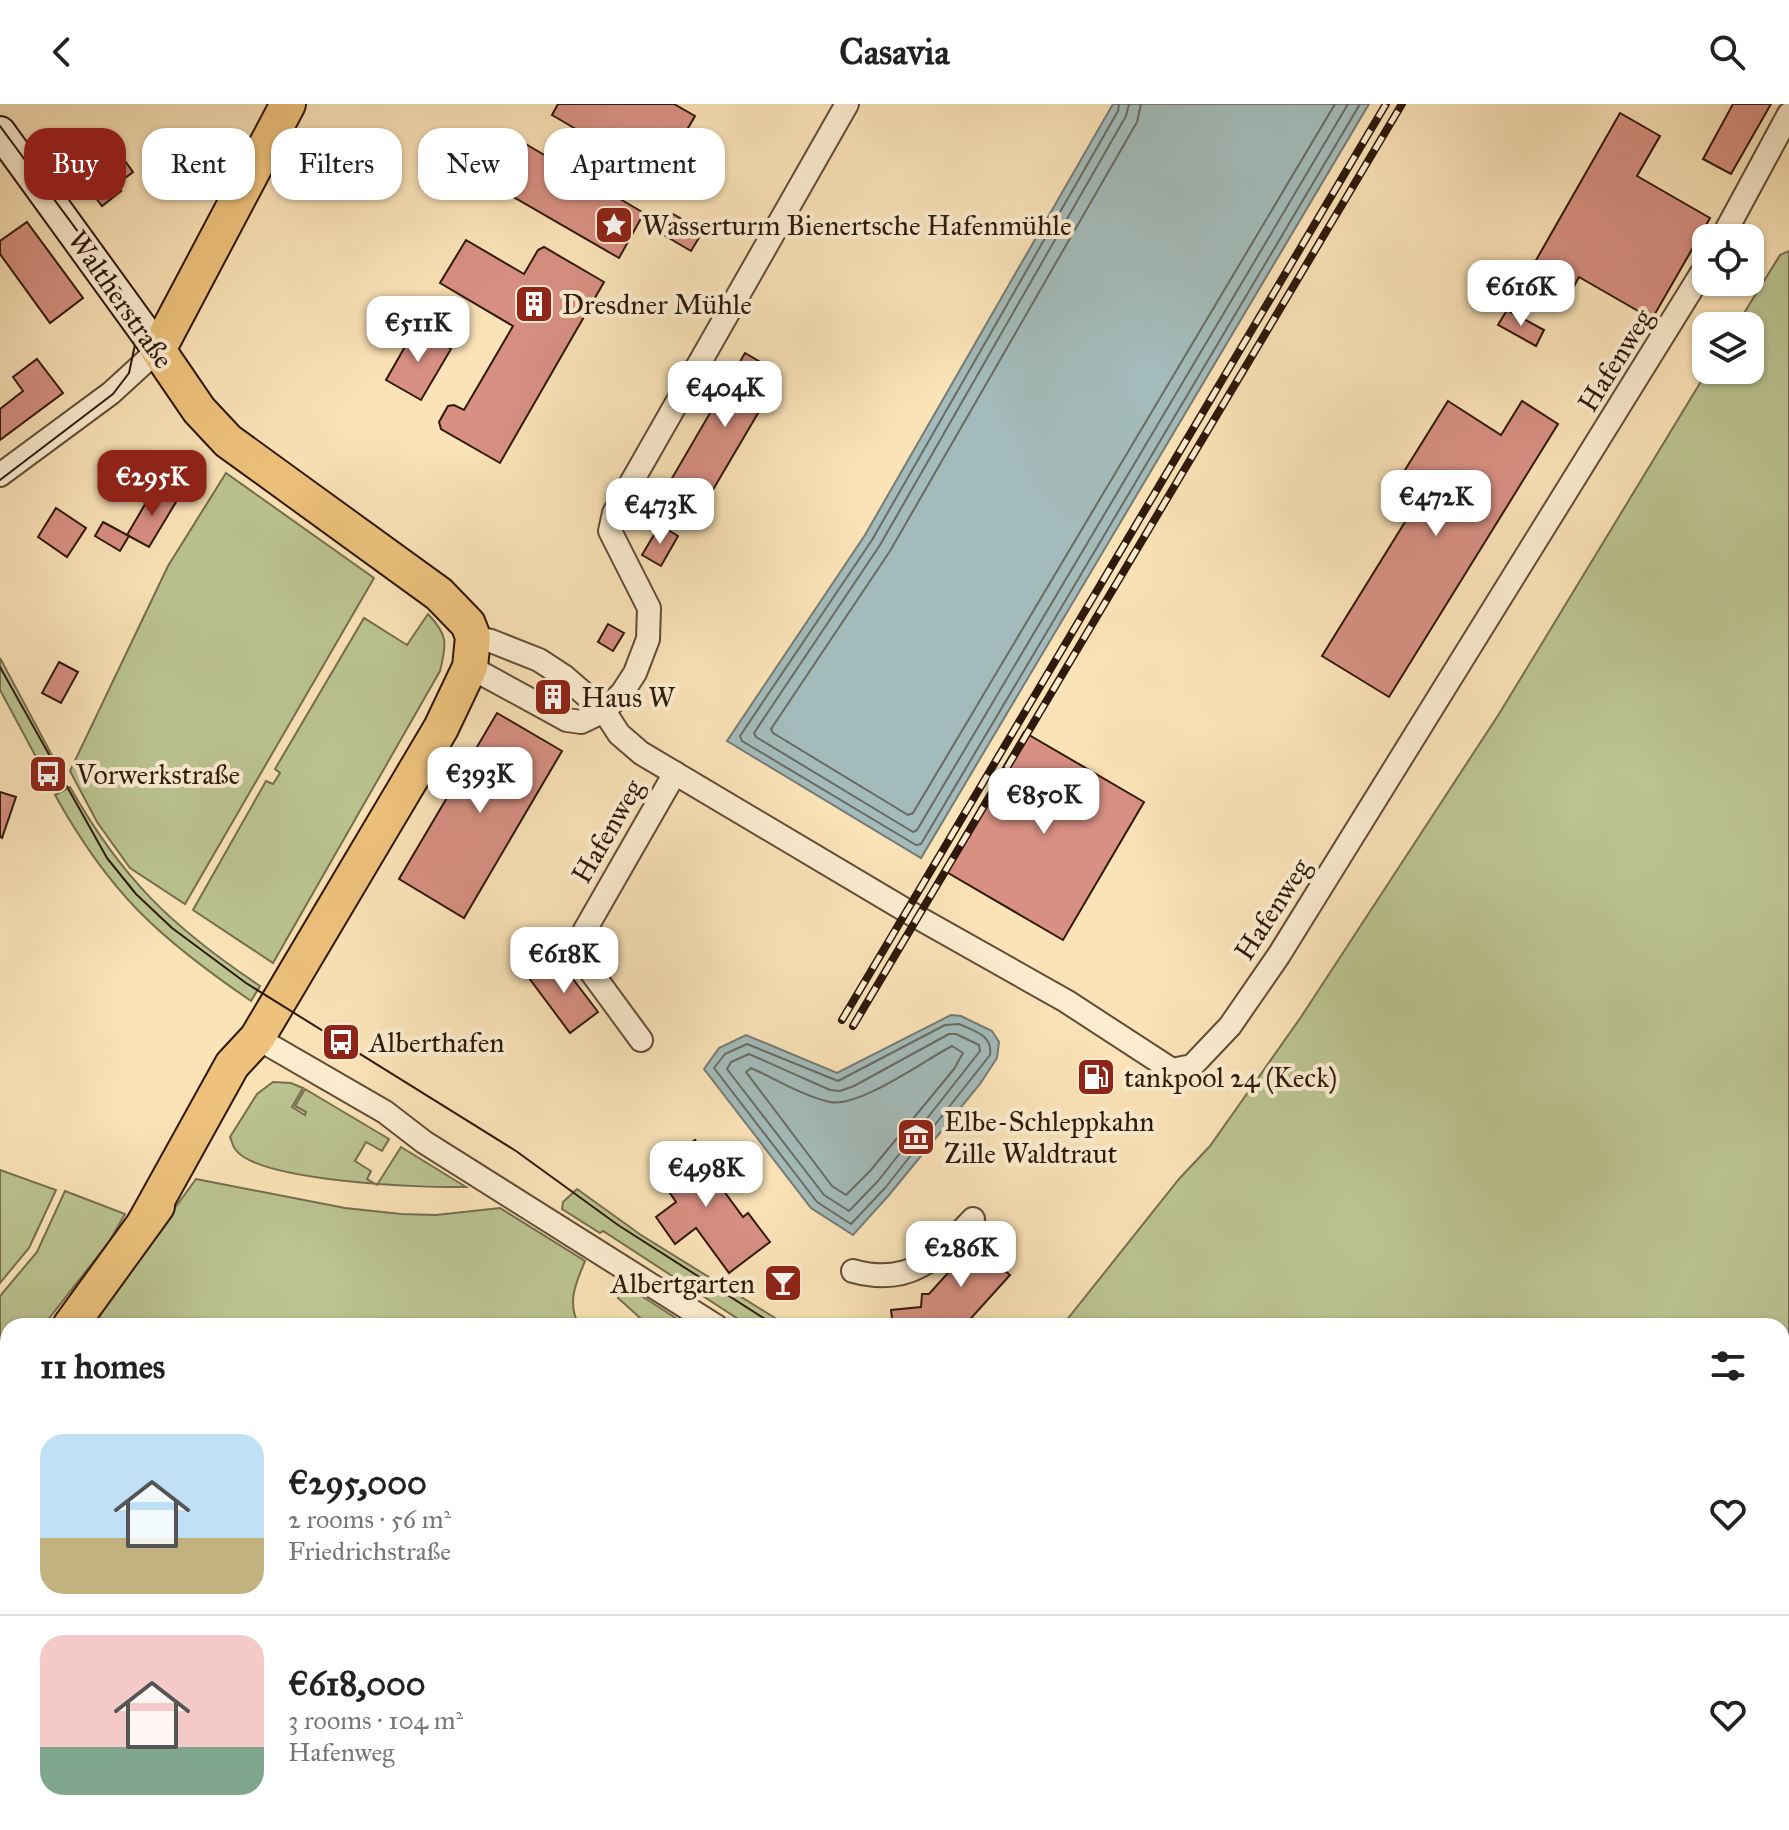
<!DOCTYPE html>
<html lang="en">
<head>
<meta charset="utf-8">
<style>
	:root { --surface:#fff; --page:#f6f6f6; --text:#222; --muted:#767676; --line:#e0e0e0; --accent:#8f2418 }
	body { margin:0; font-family:"IM FELL Great Primer",serif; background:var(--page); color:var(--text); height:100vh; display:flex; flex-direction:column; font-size:30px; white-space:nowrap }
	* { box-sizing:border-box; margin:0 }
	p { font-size:26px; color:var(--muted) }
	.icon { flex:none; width:44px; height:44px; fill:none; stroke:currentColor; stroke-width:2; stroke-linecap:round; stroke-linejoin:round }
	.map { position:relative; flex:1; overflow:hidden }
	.panel { position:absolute; left:0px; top:1214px; width:1790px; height:512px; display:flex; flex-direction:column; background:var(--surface); border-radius:24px 24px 0 0; box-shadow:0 2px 6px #0004 }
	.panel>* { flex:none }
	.guide { position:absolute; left:24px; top:24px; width:800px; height:72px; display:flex; gap:16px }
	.fabs { position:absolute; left:1692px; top:120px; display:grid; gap:16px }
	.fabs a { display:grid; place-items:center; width:72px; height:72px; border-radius:16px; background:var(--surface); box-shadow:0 2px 6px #0004; font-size:40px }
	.price { position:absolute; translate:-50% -68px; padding:0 18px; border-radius:16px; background:#fff; color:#222; font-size:26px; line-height:52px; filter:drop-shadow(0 2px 4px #0008) }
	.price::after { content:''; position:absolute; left:50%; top:48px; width:24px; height:18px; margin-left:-12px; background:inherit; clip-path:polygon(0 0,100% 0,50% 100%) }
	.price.current { background:var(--accent); color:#fff }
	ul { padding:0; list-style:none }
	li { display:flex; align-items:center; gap:24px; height:200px; padding:0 40px }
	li+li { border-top:2px solid var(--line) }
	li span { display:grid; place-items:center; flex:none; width:224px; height:160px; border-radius:24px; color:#555 }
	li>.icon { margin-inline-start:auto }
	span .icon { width:96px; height:96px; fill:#fffc; stroke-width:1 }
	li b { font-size:34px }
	h2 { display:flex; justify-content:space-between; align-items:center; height:96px; padding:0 40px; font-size:34px }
	.chip { padding:0 28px; border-radius:24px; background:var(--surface); box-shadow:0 2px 6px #0004; font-size:28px; line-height:72px }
	.chip.current { background:var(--accent); color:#fff }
	header { display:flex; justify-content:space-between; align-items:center; height:104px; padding:0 40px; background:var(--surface); font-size:36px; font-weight:800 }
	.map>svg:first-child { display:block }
	.green { fill:#bbc492; stroke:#756e4f; stroke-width:2 }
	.water { fill:#a3bbba; stroke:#757a74; stroke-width:2 }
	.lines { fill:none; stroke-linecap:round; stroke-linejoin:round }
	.shore { stroke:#696a63; stroke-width:2 }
	.building { fill:#d89083; stroke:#2f190c; stroke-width:2 }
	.minor-casing { stroke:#624c37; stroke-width:26 }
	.secondary-casing { stroke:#2f190c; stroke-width:34 }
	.primary-casing { stroke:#2f190c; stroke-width:38 }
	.minor { stroke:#fcedd1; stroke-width:22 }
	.secondary { stroke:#fcedd1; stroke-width:30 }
	.primary { stroke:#eec27c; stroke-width:34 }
	.tram { stroke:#2f190c; stroke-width:2 }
	.rail-casing { stroke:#2f190c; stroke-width:8 }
	.rail { stroke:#fcedd1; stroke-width:5; stroke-dasharray:15; stroke-linecap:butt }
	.labels { text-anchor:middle; stroke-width:8; stroke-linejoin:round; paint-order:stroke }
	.poi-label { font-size:28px; fill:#2f190c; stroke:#fcedd1; text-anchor:start }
	.street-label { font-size:28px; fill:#2f190c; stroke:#fcedd1 }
</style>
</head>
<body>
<header><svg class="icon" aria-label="back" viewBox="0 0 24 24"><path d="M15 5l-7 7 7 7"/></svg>Casavia<svg class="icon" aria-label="search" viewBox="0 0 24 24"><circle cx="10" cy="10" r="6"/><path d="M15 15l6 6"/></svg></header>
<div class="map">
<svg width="1789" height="1726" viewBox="0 0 1789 1726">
	<rect width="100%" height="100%" fill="#fbe3b8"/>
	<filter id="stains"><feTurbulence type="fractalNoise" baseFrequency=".0025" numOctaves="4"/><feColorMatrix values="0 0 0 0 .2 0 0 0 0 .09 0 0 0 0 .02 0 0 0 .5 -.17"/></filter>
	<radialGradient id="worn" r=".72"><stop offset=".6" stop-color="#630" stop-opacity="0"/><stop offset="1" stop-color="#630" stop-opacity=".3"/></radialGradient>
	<g class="green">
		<path d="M1789,147V1636L1782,1646V1222H1062L1179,1075L1210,1042L1301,913L1499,610L1708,266H1750V222H1736L1780,151Z"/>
		<path d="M226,369L374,474L185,800L130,764L97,718L70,667L168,462Z"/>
		<path d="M428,510C448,531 447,539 440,567L273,859L193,806L266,677L273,680L280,669L275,665L364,514L407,541Z"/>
		<path d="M0,554L63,672L50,679L0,586Z"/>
		<path d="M70,683C122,775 172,823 260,882L251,897C159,834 110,790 55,691Z"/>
		<path d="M273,978L291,979L303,984L292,1003L305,1011L306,1008L295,1002L305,985L389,1035L382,1047L366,1038L355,1057L371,1067L367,1075L377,1081L401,1043L466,1083C426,1084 257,1078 235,1045C232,1041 232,1037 230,1033L257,990Z"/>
		<path d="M0,1066L56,1086L29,1144L0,1179Z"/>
		<path d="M196,1075L345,1104L401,1110L436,1111L500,1104L585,1157C575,1181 567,1198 579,1222H89Z"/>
		<path d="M577,1085L641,1131L788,1222H749L603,1127L600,1129L562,1105L563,1098Z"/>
		<path d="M65,1087L125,1110L109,1138L43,1222H8V1264L0,1272V1192L37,1148Z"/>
		<path d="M620,1178L688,1222H649L618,1194L616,1188Z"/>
		<path d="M8,1316V1718H442L430,1726H0V1324Z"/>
		<path d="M463,1718H1219L1231,1726H450Z"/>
		<path d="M1266,1718H1432L1444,1726H1278Z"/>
		<path d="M1563,1718H1729L1723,1726H1575Z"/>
	</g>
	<g class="water">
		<path d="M1113,0H1369L921,754L727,637L865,431Z"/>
		<path d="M951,911L961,912L992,927L999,938L997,954L980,980L889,1091L853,1131L811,1104L704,965L719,944L746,931L837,969Z"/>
	</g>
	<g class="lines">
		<g class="shore">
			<path d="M1119,0L1118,7L872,436L740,632L742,637L916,741L921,740L1360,0"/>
			<path d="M1129,0L1126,12L880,441L754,629L756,633L913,728L917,726L1348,0"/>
			<path d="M1141,0L1137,18L890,447L771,625L773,629L908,711L913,709L1335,0"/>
			<path d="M959,920C974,927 993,931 990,951L885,1084L851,1120L817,1098L714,964L725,950L747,940L838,977L945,921Z"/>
			<path d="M949,930H956L979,941L980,947L878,1077L849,1107L824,1091L727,965L731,958L749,950L830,986L840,987L854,982Z"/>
			<path d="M952,942L963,949L954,965L870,1067L846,1091L832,1082L746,968L751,964C776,975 803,992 830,998C859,1004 925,956 952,942Z"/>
		</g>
	</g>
	<g class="building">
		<path d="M558,0H674L695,12L659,74L552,11Z"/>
		<path d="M1733,0H1771L1731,70L1703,55Z"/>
		<path d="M1620,9L1660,32L1637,72L1710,114L1652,215L1579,173L1563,202L1523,179Z"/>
		<path d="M517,35L644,109L619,154L491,80Z"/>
		<path d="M110,36L133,68L116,81L121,87L102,102L73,64Z"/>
		<path d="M673,110L703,127L691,147L662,130Z"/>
		<path d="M27,118L83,194L50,219L0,150V137Z"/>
		<path d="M466,136L524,170L538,146L544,143L604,178L500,359L441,325L439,318L448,302L454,301L464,306L513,222L440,179Z"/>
		<path d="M1507,206L1544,226L1536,242L1498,221Z"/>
		<path d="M415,225L451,245L421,296L386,276Z"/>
		<path d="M745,249L781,270L704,401L668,381Z"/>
		<path d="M37,255L63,289L0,336V305L23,287L13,273Z"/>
		<path d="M1448,297L1501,331L1522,297L1558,320L1389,593L1322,552L1418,397L1395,382Z"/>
		<path d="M154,385L176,398L149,443L127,431Z"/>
		<path d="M56,404L86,424L67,453L38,433Z"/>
		<path d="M103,418L129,432L120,447L95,432Z"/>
		<path d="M660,421L678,432L661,462L642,451Z"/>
		<path d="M608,520L624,529L613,547L598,538Z"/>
		<path d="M59,558L78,568L61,599L42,589Z"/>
		<path d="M497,609L562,647L464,814L399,775Z"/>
		<path d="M1024,628L1144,698L1063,836L943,766Z"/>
		<path d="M0,688L16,693L2,734L0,733Z"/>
		<path d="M557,854L598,908L570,929L529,874Z"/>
		<path d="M695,1036L712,1060L707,1064L743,1113L748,1109L770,1138L729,1169L696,1124L675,1140L656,1113L676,1098L654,1066Z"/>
		<path d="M985,1128L1013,1154L1003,1165L1010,1171L964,1222H893L891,1206L921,1203L922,1190H929Z"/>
	</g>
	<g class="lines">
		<g class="minor-casing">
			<g id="minor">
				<path d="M1722,134L1789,10"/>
				<path d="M0,371L111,289L158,246"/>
				<path d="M473,533L491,537L539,556L565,573L604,607L619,630L641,649L917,813L1066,897L1172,966L1192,962L1230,922L1279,851L1706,162"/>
				<path d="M470,563L567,616L581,618L604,607L622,589L635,569L648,535L649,504L610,427L614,409L847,0"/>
				<path d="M257,934L385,1008L424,1038L716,1222"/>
				<path d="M641,936L586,861C579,848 580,839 585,826L675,669"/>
				<path d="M853,1167C911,1183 936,1154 973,1115"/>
				<path d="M1468,1718L1480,1726"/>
			</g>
		</g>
		<g class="secondary-casing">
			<path id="secondary" d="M0,28L158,246"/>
		</g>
		<g class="primary-casing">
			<g id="primary">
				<path d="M145,1118L232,961L257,934L441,624L470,563L473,533L468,520L439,490L228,337L199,306L158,246L288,0"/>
				<path d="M70,1222L157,1102"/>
				<path d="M0,1305L8,1296"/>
			</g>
		</g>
		<use href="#minor" class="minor"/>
		<use href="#secondary" class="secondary"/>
		<use href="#primary" class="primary"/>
		<g class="tram">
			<path d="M0,22L121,186L135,217L137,231L129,269L113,290L0,376"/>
			<path d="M0,563L107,754L136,790L172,824L246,879L516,1047L618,1121L776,1222"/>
			<path d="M1782,1660L1789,1651"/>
			<path d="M1517,1718L1529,1726"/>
			<path d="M1746,1726L1752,1718"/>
		</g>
		<g class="rail-casing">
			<g id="rail">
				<path d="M842,916L1386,0"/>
				<path d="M853,922L1402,0"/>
			</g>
		</g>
		<use href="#rail" class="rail"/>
	</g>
	<defs>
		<g id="sight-square" transform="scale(2)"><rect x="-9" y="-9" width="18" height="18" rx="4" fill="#8f2418" stroke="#fcedd1"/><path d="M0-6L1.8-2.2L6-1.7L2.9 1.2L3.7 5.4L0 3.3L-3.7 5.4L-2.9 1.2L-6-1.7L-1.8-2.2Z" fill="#fff"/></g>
		<g id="building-square" transform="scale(2)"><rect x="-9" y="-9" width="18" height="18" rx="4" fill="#8f2418" stroke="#fcedd1"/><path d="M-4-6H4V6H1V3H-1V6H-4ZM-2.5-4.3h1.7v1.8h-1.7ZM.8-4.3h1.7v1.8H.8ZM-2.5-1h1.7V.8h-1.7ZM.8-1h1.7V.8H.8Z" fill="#fff"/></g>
		<g id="bus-square" transform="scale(2)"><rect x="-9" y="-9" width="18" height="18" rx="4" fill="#8f2418" stroke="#fcedd1"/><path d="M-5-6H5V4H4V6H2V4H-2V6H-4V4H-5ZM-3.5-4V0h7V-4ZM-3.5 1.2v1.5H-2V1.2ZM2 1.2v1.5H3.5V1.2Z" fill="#fff"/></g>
		<g id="fuel-square" transform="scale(2)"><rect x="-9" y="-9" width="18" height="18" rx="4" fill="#8f2418" stroke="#fcedd1"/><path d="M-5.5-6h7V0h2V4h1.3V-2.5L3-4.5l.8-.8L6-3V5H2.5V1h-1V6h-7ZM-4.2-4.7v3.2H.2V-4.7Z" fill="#fff"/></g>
		<g id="museum-square" transform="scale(2)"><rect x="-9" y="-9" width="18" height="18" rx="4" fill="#8f2418" stroke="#fcedd1"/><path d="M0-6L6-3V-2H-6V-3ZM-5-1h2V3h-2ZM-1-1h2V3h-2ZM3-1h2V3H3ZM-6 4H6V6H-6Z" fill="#fff"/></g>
		<g id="bar-square" transform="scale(2)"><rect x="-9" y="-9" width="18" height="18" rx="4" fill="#8f2418" stroke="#fcedd1"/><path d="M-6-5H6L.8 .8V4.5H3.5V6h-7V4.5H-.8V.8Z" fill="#fff"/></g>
	</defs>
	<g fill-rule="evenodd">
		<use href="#sight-square" x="614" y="121"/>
		<use href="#building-square" x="534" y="200"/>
		<use href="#building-square" x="553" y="593"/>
		<use href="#bus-square" x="48" y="670"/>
		<use href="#bus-square" x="341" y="938"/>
		<use href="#fuel-square" x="1096" y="973"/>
		<use href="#museum-square" x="916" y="1033"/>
		<use href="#bar-square" x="783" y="1179"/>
	</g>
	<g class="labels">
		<g class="poi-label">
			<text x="642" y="131">Wasserturm Bienertsche Hafenmühle</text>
			<text x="562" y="210">Dresdner Mühle</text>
			<text x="581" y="603">Haus W</text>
			<text x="76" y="680">Vorwerkstraße</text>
			<text x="369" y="948">Alberthafen</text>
			<text x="1124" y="983">tankpool 24 (Keck)</text>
			<text x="944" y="1027">Elbe-Schleppkahn<tspan x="944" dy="32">Zille Waldtraut</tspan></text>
			<text x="755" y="1189" text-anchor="end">Albertgarten</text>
		</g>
		<g class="street-label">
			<text transform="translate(121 195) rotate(55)" y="10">Waltherstraße</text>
			<text transform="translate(1615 256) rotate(-58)" y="10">Hafenweg</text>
			<text transform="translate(607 727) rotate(-60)" y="10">Hafenweg</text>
			<text transform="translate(1272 805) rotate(-57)" y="10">Hafenweg</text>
		</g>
	</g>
	<rect width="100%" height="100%" filter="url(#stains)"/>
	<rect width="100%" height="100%" fill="url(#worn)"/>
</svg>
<div class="fabs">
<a><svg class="icon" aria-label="locate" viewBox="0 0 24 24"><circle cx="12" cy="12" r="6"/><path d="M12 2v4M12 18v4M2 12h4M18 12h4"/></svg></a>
<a><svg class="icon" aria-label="layers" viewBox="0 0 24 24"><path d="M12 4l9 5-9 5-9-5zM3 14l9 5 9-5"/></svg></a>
</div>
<b class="price" style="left:1521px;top:224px">€616K</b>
<b class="price" style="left:418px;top:260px">€511K</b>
<b class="price" style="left:725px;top:325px">€404K</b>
<b class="price current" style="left:152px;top:414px">€295K</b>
<b class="price" style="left:1436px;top:434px">€472K</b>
<b class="price" style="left:660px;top:442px">€473K</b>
<b class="price" style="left:480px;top:711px">€393K</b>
<b class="price" style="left:1044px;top:732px">€850K</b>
<b class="price" style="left:564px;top:891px">€618K</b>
<b class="price" style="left:706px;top:1105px">€498K</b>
<b class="price" style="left:961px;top:1185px">€286K</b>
<div class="guide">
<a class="chip current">Buy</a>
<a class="chip">Rent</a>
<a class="chip">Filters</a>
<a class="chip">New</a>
<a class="chip">Apartment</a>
</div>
<section class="panel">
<h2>11 homes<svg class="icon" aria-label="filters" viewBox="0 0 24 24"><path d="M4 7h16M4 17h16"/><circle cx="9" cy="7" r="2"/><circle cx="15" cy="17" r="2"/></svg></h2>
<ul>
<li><span style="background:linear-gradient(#bfe0f5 65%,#c2b280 0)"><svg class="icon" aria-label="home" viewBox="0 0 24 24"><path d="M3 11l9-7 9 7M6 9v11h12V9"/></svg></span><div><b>€295,000</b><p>2 rooms · 56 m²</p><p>Friedrichstraße</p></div><svg class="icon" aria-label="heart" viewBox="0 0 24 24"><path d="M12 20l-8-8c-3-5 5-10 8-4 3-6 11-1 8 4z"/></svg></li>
<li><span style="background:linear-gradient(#f6c9c9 70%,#7fa58c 0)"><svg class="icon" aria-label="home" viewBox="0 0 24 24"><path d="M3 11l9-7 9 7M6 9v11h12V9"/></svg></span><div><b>€618,000</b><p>3 rooms · 104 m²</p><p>Hafenweg</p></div><svg class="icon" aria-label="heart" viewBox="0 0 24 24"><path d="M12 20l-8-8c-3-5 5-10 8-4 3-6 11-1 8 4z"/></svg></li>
</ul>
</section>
</div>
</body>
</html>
